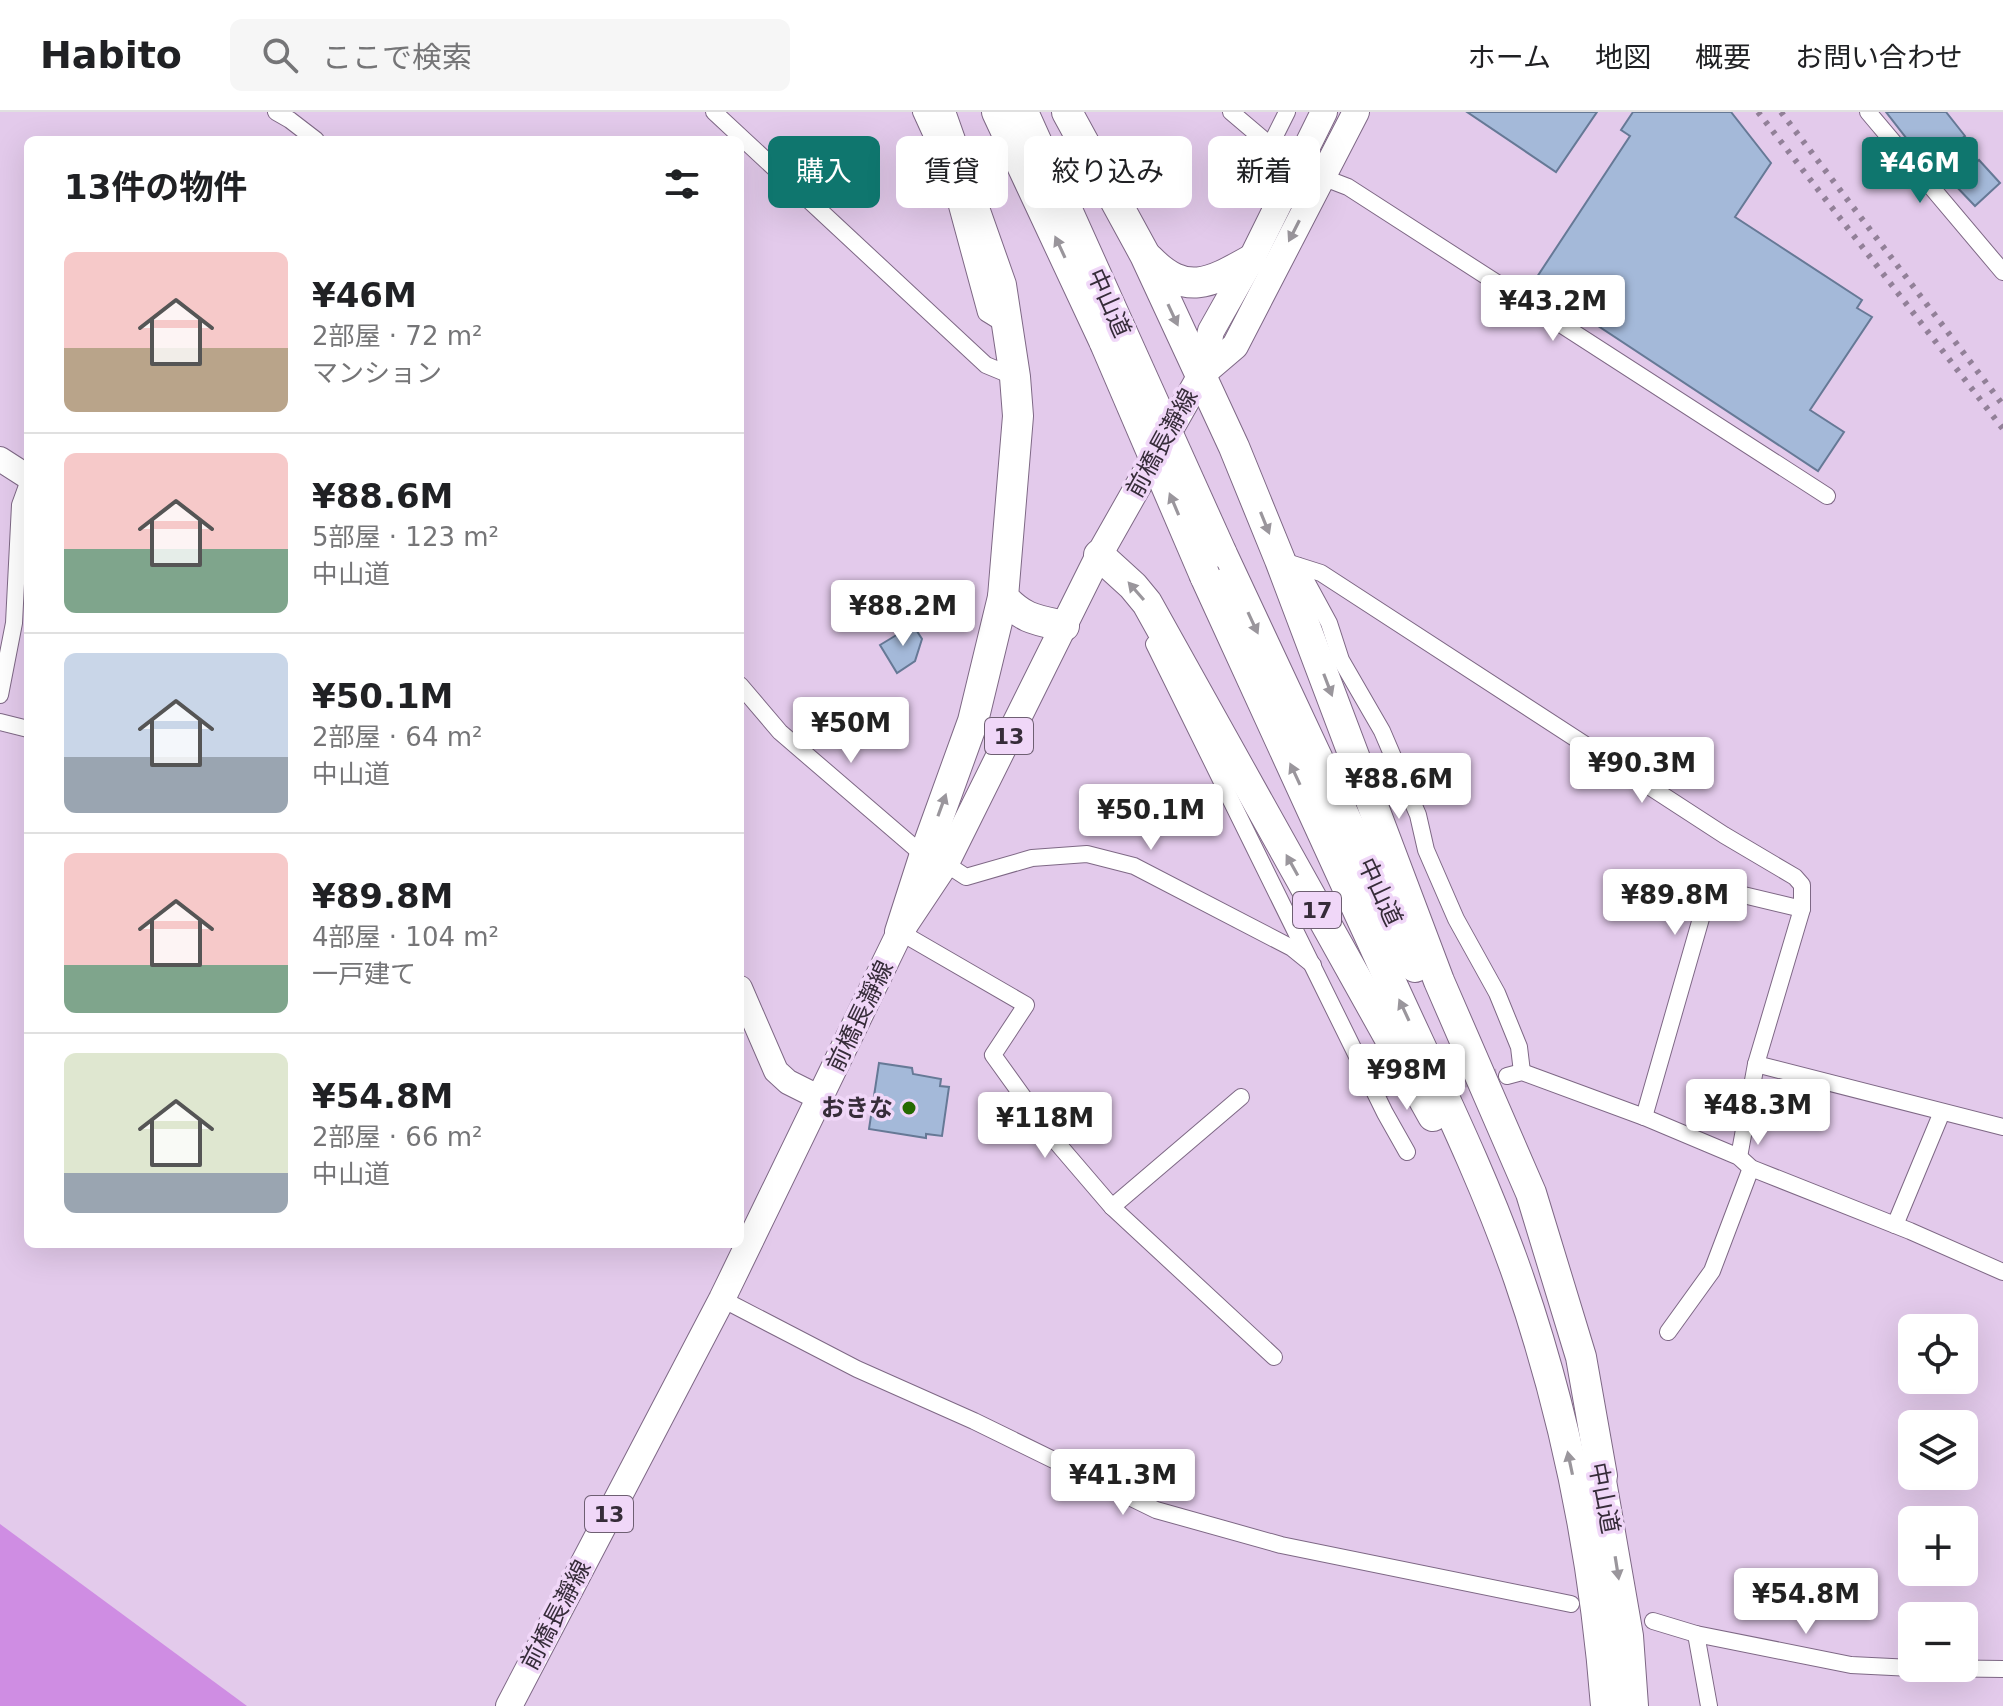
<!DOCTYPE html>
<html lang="ja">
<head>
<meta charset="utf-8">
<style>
	:root { --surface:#fff; --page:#f6f6f6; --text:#202124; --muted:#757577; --line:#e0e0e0; --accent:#0f766e }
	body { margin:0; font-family:"DejaVu Sans","Noto Sans JP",sans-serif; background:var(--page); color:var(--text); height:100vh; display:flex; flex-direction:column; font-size:30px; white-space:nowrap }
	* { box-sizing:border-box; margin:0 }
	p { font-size:26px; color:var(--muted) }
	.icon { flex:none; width:44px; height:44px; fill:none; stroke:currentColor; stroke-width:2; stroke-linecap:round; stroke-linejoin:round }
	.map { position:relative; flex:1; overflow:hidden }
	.drawer { position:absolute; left:24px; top:24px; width:720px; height:1112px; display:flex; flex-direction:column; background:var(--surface); border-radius:12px; box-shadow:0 8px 32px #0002 }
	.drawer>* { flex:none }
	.guide { position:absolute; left:768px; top:24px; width:760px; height:72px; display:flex; gap:16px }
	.tools { position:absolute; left:1898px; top:1202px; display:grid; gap:16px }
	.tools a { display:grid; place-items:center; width:80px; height:80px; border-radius:12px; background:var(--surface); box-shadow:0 8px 32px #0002; font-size:40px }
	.price { position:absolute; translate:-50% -68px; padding:0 18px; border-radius:8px; background:#fff; color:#222; font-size:26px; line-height:52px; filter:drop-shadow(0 2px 4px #0008) }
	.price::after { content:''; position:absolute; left:50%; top:48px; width:24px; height:18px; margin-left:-12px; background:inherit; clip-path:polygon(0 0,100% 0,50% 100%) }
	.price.on { background:var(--accent); color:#fff }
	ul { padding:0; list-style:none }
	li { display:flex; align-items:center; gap:24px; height:200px; padding:0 40px }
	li+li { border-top:2px solid var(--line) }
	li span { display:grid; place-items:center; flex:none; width:224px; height:160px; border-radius:12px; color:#555 }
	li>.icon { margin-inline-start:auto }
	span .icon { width:96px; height:96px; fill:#fffc; stroke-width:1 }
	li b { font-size:34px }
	h2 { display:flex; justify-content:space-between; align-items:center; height:96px; padding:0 40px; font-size:34px }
	.chip { padding:0 28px; border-radius:12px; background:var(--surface); box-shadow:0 8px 32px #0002; font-size:28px; line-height:72px }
	.chip.on { background:var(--accent); color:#fff }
	header { display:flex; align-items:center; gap:48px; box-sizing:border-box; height:112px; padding:0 40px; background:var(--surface); border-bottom:2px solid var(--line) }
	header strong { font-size:38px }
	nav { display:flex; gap:44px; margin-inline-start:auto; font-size:28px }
	.search { width:560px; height:72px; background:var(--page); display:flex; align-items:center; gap:20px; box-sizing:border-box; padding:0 28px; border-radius:12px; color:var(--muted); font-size:30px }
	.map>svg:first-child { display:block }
	.water { fill:#cf8de3 }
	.building { fill:#a4b9d9; stroke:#667996; stroke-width:2 }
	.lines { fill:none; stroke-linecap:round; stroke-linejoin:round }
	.street-tunnel { stroke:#c0aac7; stroke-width:16; stroke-dasharray:16 8; stroke-linecap:butt }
	.street-casing { stroke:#7e6885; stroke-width:18 }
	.secondary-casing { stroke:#7e6885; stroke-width:26 }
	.primary-casing { stroke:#7e6885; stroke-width:28 }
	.highway-casing { stroke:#7e6885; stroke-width:32 }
	.street { stroke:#fff; stroke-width:16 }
	.secondary { stroke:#fff; stroke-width:24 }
	.primary { stroke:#fff; stroke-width:26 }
	.highway { stroke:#fff; stroke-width:30 }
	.rail { stroke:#928098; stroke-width:6; stroke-dasharray:4 8; stroke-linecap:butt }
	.highway-bridge-casing { stroke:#7e6885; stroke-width:32; stroke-linecap:butt }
	.highway-bridge { stroke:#fff; stroke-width:30 }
	.oneway { fill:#9a969c }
	.poi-dot { fill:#266a00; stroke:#f0d7f8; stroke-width:3 }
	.labels { text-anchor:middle; stroke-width:7; stroke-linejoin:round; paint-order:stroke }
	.shield { fill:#f0d7f8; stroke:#6e5f72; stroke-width:2 }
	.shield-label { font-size:22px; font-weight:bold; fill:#362c39 }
	.street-label { font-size:24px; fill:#362c39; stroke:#f0d7f8 }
	.poi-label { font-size:24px; font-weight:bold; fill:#362c39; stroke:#f0d7f8; text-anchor:end }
</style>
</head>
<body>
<header>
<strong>Habito</strong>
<div class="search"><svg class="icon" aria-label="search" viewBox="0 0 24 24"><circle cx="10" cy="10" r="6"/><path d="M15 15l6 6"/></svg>ここで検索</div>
<nav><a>ホーム</a><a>地図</a><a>概要</a><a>お問い合わせ</a></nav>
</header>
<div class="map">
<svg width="2003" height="1594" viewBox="0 0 2003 1594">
	<rect width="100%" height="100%" fill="#e3caeb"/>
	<path class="water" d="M0,1412L247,1594H0Z"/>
	<g class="building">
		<path d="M1467,0H1597L1556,60Z"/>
		<path d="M1633,0H1731L1771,51L1735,105L1862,188L1857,196L1872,205L1810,298L1844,320L1818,359L1533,171L1630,24L1621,18Z"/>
		<path d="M1886,0H1946L1965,24L1928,54Z"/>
		<path d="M1979,48L2000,71L1975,94L1953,71Z"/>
		<path d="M913,513L922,527L915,549L897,561L880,533Z"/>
		<path d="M879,951L912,956L913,962L941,967L940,974L949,975L942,1024L926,1022V1026L869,1017Z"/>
	</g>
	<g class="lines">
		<path class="street-tunnel" d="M1433,970L1507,964"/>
		<g class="street-casing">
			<g id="street">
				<path d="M276,0L290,8L316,28"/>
				<path d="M714,0L986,253L1015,265"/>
				<path d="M921,0L942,46"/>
				<path d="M1231,0L1283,44L1322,65L1348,75L1827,384"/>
				<path d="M1868,0L2003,160"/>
				<path d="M1270,34L1287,0"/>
				<path d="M951,72L986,201L1007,214"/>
				<path d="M1280,448L1321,461L1724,723L1795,765L1802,773V797L1756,952L1739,1045"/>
				<path d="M1298,454L1329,511L1341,548L1382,619L1418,703L1426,738L1456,807L1497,881L1519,935L1522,960"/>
				<path d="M1154,532L1385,1001L1407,1040"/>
				<path d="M740,573L780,620L915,736L926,739L966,765L1032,746L1087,742L1134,754L1292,836L1313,853"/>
				<path d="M0,583L14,511L20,393L28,371"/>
				<path d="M0,610L28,617"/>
				<path d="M900,820L1026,893L993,943L1052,1025L1112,1095L1274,1245"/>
				<path d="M1756,952L2003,1015"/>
				<path d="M1507,964L1522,960L1644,1005L1739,1045L1751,1056L1910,1119L2003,1160"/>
				<path d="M1374,978L1399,973"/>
				<path d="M1644,1005L1710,775L1802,797"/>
				<path d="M1112,1095L1241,985"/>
				<path d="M1895,1113L1942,1000"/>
				<path d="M722,1187L857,1257L974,1309L1156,1398L1281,1433L1571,1492"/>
				<path d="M1668,1220L1712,1159L1751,1056"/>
				<path d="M1653,1509L1696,1522L1851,1553L1912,1556"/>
				<path d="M1696,1522L1709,1594"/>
				<path d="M1923,1556L2003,1557"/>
			</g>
		</g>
		<g class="secondary-casing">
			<g id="secondary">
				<path d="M0,347L28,365"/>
				<path d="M740,876L776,959L788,970L820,986"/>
			</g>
		</g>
		<g class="primary-casing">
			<g id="primary">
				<path d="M1201,263L1235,234L1356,0"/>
				<path d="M509,1594L722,1187L900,820L946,751L1099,443L1201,263L1211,219L1251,148L1324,0"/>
			</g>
		</g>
		<g class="highway-casing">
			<g id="highway">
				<path d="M940,0L1001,173L1015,265L1018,304L1003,485C1023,507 1036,508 1064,514"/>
				<path d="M997,0L1105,231"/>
				<path d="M1023,0L1121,218"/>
				<path d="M1067,0L1145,143L1234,335L1280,448L1439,869L1531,1081L1581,1245L1602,1364"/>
				<path d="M1149,147C1186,185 1210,171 1251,148"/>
				<path d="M1221,440L1415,855"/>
				<path d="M1099,443L1133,474L1147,491L1433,1004"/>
				<path d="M1205,464C1268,602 1331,740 1394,877C1438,973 1485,1068 1519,1167C1566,1304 1595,1450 1606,1594"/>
				<path d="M900,820L926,739L973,609L1003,485"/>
				<path d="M1597,1346L1628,1524L1633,1594"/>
			</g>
		</g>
		<use href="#street" class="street"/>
		<use href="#secondary" class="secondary"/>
		<use href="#primary" class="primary"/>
		<use href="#highway" class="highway"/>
		<g class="rail">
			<path d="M1758,0L2003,317"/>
			<path d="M1781,0L2003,293"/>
		</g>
		<g class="highway-bridge-casing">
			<g id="highway-bridge">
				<path d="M1121,218L1221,440"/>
				<path d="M1105,231L1205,464"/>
			</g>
		</g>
		<use href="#highway-bridge" class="highway-bridge"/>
	</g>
	<defs><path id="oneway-solid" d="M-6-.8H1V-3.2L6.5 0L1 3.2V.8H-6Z" transform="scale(2)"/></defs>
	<g class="oneway">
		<use href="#oneway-solid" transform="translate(1294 119) rotate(117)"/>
		<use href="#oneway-solid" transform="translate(1060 135) rotate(-115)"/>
		<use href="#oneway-solid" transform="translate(1173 203) rotate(65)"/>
		<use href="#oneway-solid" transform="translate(1174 392) rotate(-113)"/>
		<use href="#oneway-solid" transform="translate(1265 411) rotate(68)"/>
		<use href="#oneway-solid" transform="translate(1136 479) rotate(-131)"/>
		<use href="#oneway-solid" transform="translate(1253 511) rotate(65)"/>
		<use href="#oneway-solid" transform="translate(1328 573) rotate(69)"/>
		<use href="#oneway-solid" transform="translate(1295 662) rotate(-115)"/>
		<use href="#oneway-solid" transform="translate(942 693) rotate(-70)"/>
		<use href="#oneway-solid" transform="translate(1292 753) rotate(-119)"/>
		<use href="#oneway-solid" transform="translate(1404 898) rotate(-115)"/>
		<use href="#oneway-solid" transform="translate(1570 1351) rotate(-102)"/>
		<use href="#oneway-solid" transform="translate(1617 1456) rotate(81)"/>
	</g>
	<circle class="poi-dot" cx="909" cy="996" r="8"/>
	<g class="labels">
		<g class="shield">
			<rect x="985" y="606" width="48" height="36" rx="6"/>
			<rect x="1293" y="780" width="48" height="36" rx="6"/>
			<rect x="585" y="1384" width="48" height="36" rx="6"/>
		</g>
		<g class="shield-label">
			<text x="1009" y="632">13</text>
			<text x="1317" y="806">17</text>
			<text x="609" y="1410">13</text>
		</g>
		<g class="street-label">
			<text transform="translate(1109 191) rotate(66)" y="8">中山道</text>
			<text transform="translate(1162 331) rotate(-61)" y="8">前橋長瀞線</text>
			<text transform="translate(1380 780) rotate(65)" y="8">中山道</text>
			<text transform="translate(860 904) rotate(-64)" y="8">前橋長瀞線</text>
			<text transform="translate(1604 1386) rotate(79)" y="8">中山道</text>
			<text transform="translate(556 1503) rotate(-62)" y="8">前橋長瀞線</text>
		</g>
		<g class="poi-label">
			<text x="893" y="1004">おきな</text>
		</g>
	</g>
</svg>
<div class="tools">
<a><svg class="icon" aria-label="locate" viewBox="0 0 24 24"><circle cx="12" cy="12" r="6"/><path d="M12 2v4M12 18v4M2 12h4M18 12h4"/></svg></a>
<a><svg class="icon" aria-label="layers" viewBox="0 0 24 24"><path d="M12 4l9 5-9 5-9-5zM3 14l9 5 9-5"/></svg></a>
<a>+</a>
<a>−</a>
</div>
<b class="price on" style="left:1920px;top:93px">¥46M</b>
<b class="price" style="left:1553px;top:231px">¥43.2M</b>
<b class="price" style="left:903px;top:536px">¥88.2M</b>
<b class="price" style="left:851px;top:653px">¥50M</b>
<b class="price" style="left:1642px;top:693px">¥90.3M</b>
<b class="price" style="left:1399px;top:709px">¥88.6M</b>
<b class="price" style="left:1151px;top:740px">¥50.1M</b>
<b class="price" style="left:1675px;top:825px">¥89.8M</b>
<b class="price" style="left:1407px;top:1000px">¥98M</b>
<b class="price" style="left:1758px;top:1035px">¥48.3M</b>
<b class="price" style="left:1045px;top:1048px">¥118M</b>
<b class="price" style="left:1123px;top:1405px">¥41.3M</b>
<b class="price" style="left:1806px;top:1524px">¥54.8M</b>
<div class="guide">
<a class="chip on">購入</a>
<a class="chip">賃貸</a>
<a class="chip">絞り込み</a>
<a class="chip">新着</a>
</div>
<section class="drawer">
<h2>13件の物件<svg class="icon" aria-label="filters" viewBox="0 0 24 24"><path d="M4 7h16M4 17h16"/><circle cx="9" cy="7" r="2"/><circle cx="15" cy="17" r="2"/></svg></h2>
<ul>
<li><span style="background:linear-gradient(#f6c9c9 60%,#b9a48a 0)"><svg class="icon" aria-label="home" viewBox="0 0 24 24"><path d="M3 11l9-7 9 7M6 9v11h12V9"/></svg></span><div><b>¥46M</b><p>2部屋 · 72 m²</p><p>マンション</p></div></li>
<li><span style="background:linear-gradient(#f6c9c9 60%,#7fa58c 0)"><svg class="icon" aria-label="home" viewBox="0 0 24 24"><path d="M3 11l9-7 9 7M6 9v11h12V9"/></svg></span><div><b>¥88.6M</b><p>5部屋 · 123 m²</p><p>中山道</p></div></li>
<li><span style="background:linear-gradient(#c9d6e8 65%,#9aa5b1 0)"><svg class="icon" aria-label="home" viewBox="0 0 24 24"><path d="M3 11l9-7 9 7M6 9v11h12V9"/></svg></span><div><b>¥50.1M</b><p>2部屋 · 64 m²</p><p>中山道</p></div></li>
<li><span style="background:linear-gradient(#f6c9c9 70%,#7fa58c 0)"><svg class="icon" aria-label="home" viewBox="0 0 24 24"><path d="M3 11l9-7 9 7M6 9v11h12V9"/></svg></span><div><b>¥89.8M</b><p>4部屋 · 104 m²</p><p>一戸建て</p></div></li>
<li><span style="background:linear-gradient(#dfe7d0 75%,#9aa5b1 0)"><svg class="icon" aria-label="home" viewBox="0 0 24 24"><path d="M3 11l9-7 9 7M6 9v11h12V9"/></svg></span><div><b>¥54.8M</b><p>2部屋 · 66 m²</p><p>中山道</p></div></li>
</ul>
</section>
</div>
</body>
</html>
